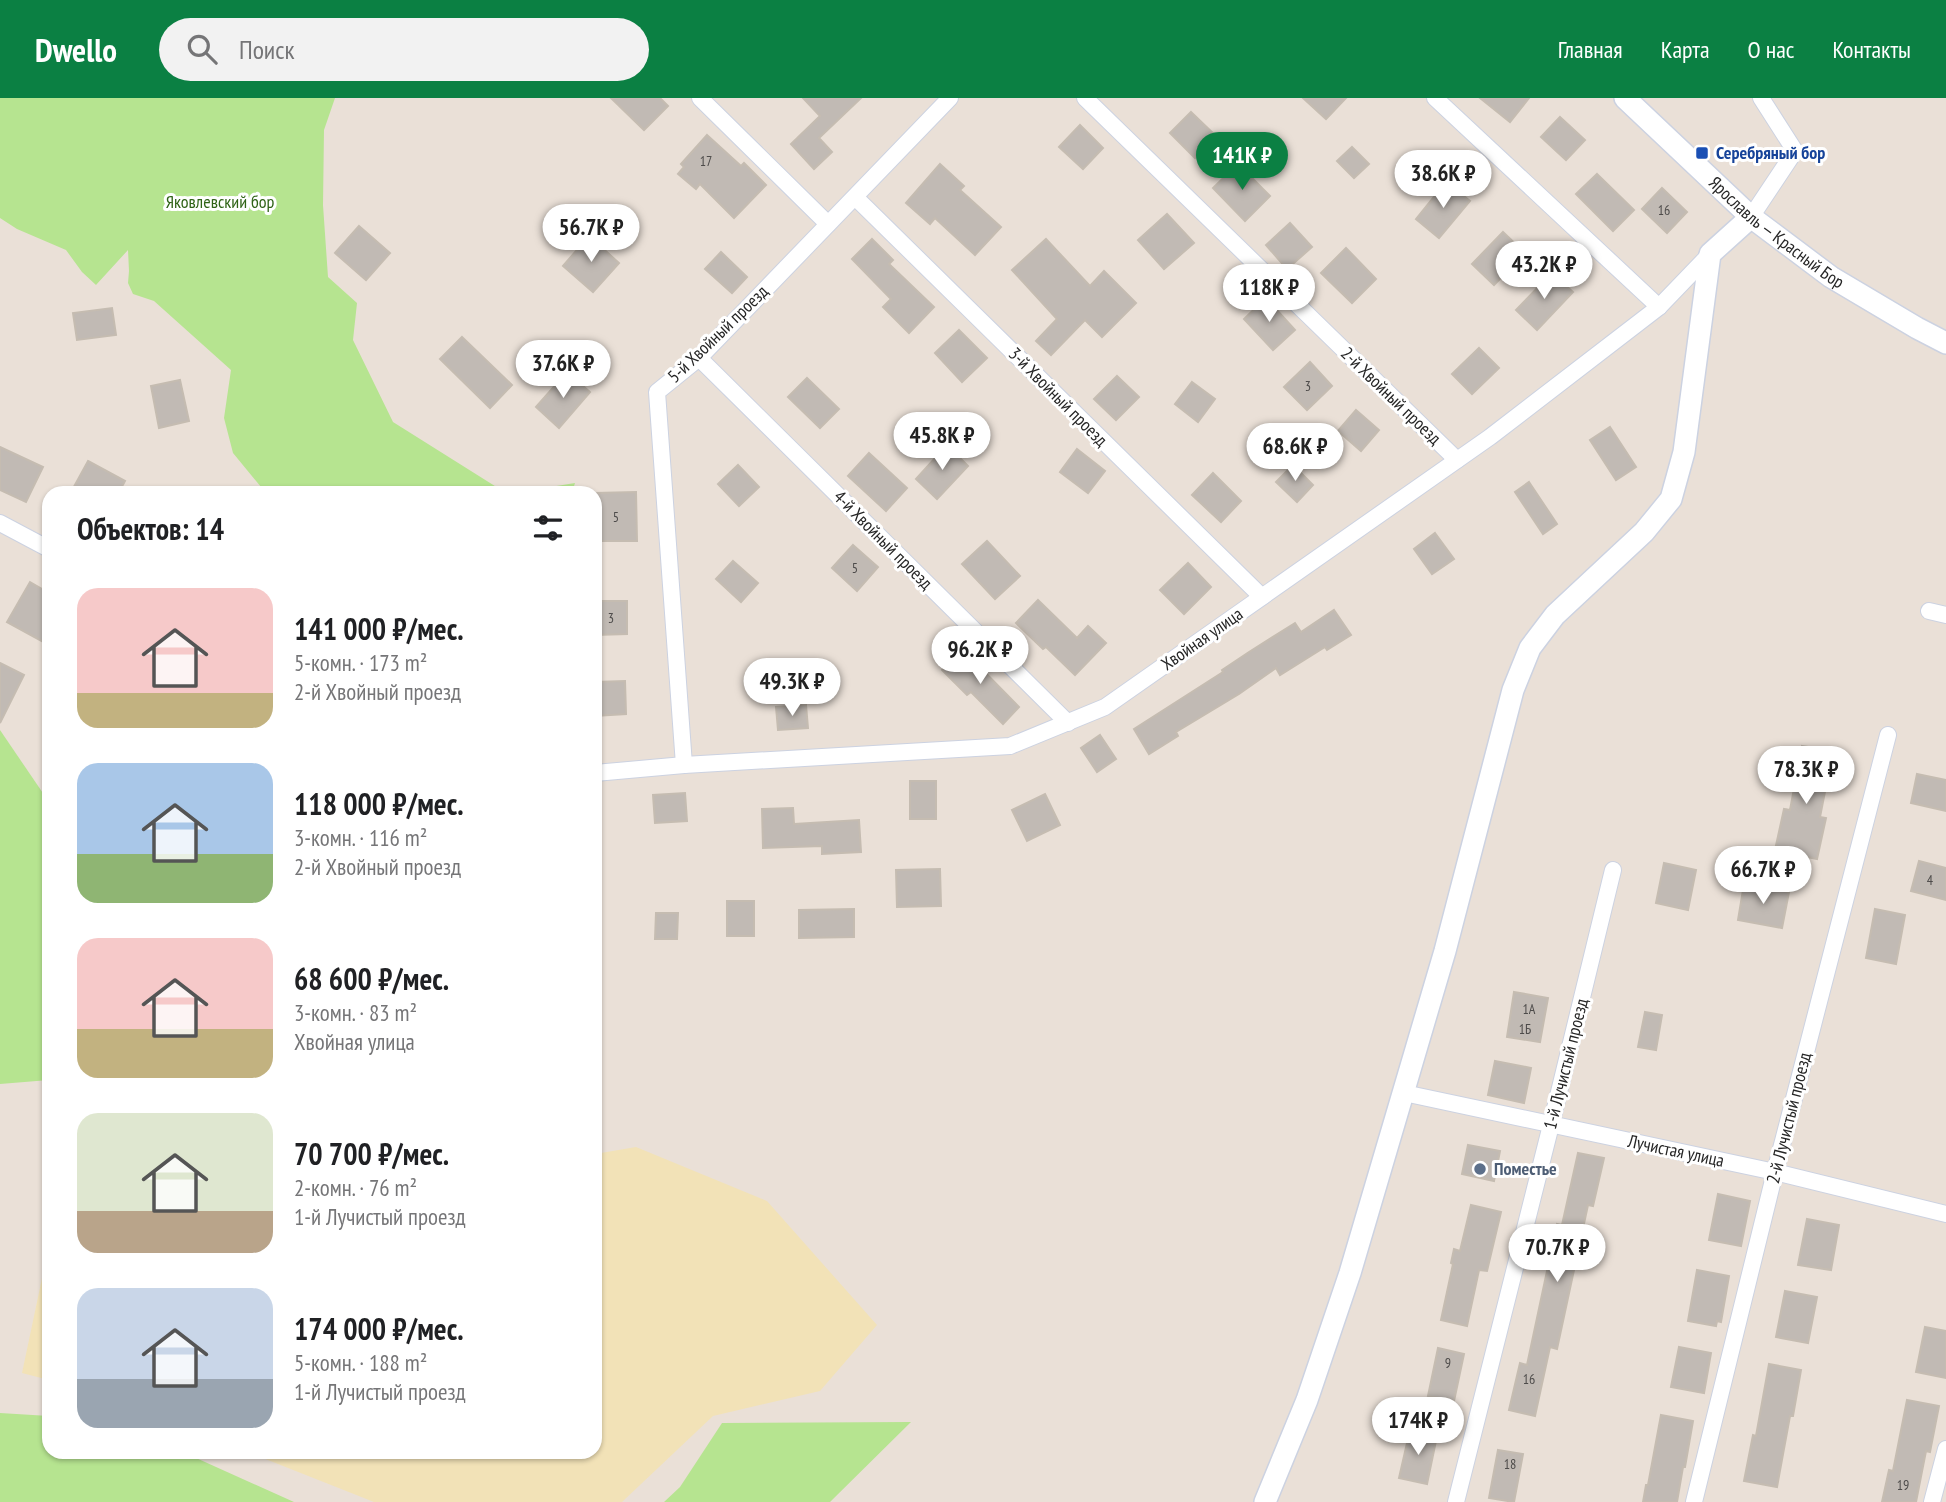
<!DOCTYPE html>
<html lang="ru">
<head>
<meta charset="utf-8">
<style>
	:root { --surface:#fff; --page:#f2f2f2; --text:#202124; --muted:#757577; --accent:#0b8043 }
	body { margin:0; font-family:"PT Sans Narrow",sans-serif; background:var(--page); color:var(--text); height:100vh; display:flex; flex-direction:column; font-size:26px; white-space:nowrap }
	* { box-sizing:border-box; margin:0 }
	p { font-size:23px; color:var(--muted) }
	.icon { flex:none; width:38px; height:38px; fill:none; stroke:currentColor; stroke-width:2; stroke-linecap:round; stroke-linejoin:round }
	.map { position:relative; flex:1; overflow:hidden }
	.drawer { position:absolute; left:42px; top:388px; width:560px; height:973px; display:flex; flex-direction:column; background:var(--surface); border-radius:21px; box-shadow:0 2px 5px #0004 }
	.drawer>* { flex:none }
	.price { position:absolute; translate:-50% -60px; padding:0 16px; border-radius:24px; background:#fff; color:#222; font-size:23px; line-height:46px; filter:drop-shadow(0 2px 4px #0008) }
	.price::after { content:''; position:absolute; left:50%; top:42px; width:21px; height:16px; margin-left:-10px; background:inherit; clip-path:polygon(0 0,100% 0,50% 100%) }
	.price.current { background:var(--accent); color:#fff }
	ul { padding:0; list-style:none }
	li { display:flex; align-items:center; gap:21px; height:175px; padding:0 35px }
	li span { display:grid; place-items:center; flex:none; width:196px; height:140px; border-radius:21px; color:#555 }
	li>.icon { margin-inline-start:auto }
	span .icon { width:84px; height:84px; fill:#fffc; stroke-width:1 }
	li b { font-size:30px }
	h2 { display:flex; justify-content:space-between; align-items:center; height:84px; padding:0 35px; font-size:30px }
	header { display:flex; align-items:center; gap:42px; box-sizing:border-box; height:98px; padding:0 35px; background:var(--accent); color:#fff }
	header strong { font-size:33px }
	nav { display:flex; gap:38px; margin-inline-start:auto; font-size:24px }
	.search { width:490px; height:63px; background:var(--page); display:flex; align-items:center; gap:18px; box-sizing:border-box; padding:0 24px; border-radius:38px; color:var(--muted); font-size:26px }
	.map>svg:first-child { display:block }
	.green { fill:#b6e490 }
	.sand { fill:#f2e2b7 }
	.building { fill:#c1bab4; stroke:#c5bcb1; stroke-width:2 }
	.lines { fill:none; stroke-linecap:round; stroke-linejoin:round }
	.minor-casing { stroke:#ccd2e1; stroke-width:18 }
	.tertiary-casing { stroke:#ccd2e1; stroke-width:24 }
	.minor { stroke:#fff; stroke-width:16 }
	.tertiary { stroke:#fff; stroke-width:21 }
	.transit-dot { fill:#1a4fb4; stroke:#fff; stroke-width:2.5 }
	.service-dot { fill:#5c6f8a; stroke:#fff; stroke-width:2.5 }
	.labels { text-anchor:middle; stroke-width:6; stroke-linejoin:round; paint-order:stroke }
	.number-label { font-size:14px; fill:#4d4b4a }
	.transit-label { font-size:18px; font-weight:bold; fill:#164399; stroke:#fff; text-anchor:start }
	.park-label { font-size:18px; fill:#2f6316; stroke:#fff }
	.street-label { font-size:18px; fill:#262626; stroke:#fff }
	.service-label { font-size:18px; font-weight:bold; fill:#4e5e75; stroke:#fff; text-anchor:start }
</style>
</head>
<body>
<header>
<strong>Dwello</strong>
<div class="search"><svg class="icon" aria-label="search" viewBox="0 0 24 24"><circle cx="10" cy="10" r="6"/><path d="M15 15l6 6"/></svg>Поиск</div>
<nav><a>Главная</a><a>Карта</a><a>О нас</a><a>Контакты</a></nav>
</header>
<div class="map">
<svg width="1946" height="1404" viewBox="0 0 1946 1404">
	<rect width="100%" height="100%" fill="#eae0d7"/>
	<g class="green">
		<path d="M0,0H335L324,32L323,107L328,179L357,205L353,242L393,324L506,395H266L233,355L224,320L231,272L154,203L133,196L128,185L129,173L128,152L96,187L82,174L66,152L17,131L0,120Z"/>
		<path d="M575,385L572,395H513Z"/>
		<path d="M0,632L49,704V982L0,986Z"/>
		<path d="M0,1315L49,1318V1354L185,1355L294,1404H0Z"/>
		<path d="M911,1324L830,1404H664L680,1389L722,1325Z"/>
	</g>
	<g class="sand">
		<path d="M636,1049L767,1103L877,1227L820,1293L713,1318L622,1404H374L250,1355L595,1354V1056Z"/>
		<path d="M49,1147V1282L22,1275Z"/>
	</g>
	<g class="building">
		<path d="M611,0H660L668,8L644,32Z"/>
		<path d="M803,0H861L819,40L832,54L814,71L791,46L820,18Z"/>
		<path d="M1303,0H1346L1326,21Z"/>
		<path d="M1480,0H1529L1510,24Z"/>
		<path d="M1191,14L1217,39L1195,60L1170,35Z"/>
		<path d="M1560,19L1585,42L1566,62L1541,39Z"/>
		<path d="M1080,27L1103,50L1083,71L1059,49Z"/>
		<path d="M707,37L741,68L744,65L766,87L734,120L700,86L696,91L678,76L684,69L681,66Z"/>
		<path d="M1352,49L1369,66L1354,80L1337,63Z"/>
		<path d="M940,66L964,88L960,92L1001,129L975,157L935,120L930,126L906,105Z"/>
		<path d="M1238,66L1270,98L1245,123L1213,90Z"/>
		<path d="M1597,76L1634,112L1613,133L1576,96Z"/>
		<path d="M1446,84L1470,103L1439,140L1416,121Z"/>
		<path d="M1662,90L1687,114L1667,135L1642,111Z"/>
		<path d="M1167,116L1194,145L1164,171L1138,142Z"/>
		<path d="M1290,125L1312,149L1287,171L1266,147Z"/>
		<path d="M359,128L390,155L366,182L335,155Z"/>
		<path d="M1503,134L1525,155L1494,187L1472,166Z"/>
		<path d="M589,138L619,165L593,194L563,168Z"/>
		<path d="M872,141L893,162L889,166L934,209L909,235L883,209L891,201L852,161Z"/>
		<path d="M1046,141L1090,188L1104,173L1136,205L1102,239L1085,222L1051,257L1036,243L1057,221L1012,172Z"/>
		<path d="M1346,150L1376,181L1352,205L1321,175Z"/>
		<path d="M721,154L747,179L732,195L705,171Z"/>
		<path d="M1552,175L1573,194L1537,232L1516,212Z"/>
		<path d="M1266,200L1295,232L1273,252L1244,221Z"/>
		<path d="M112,210L116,237L77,242L73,215Z"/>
		<path d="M959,232L987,260L962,284L935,255Z"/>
		<path d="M462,239L512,287L490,310L440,261Z"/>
		<path d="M1479,250L1499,270L1472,296L1452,276Z"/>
		<path d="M1310,264L1332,288L1307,312L1284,289Z"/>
		<path d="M567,274L590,294L559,330L536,309Z"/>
		<path d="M1117,278L1139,299L1116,322L1094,301Z"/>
		<path d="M807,280L839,311L820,330L788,299Z"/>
		<path d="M180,282L189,323L159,330L151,288Z"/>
		<path d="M1192,284L1215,301L1198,324L1175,306Z"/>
		<path d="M1356,312L1379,332L1361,353L1338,333Z"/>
		<path d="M1610,329L1636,369L1616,382L1590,342Z"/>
		<path d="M947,347L968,368L937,401L916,381Z"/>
		<path d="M0,349L43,369L26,404L0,392Z"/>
		<path d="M1077,351L1105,373L1088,395L1060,374Z"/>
		<path d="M869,355L907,390L886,413L848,378Z"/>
		<path d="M88,363L125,383L118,396H70Z"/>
		<path d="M738,367L759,389L739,408L718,386Z"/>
		<path d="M1293,367L1313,387L1297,404L1276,384Z"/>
		<path d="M1213,375L1241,403L1221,424L1192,397Z"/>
		<path d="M1529,384L1557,426L1543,436L1515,394Z"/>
		<path d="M636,394L637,443H596L595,395Z"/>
		<path d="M1435,435L1454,461L1432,476L1414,451Z"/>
		<path d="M987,443L1020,478L995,501L962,466Z"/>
		<path d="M853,447L878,469L857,493L832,470Z"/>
		<path d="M733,463L758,485L741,504L716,481Z"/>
		<path d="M1188,465L1211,489L1184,516L1160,492Z"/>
		<path d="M30,484L49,495V547L7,524Z"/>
		<path d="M1038,502L1077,540L1088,528L1106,545L1075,577L1046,549L1043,551L1016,525Z"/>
		<path d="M595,503H627V536L595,537Z"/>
		<path d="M1334,512L1351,537L1327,552L1325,549L1280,577L1276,570L1239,596L1176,634L1178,638L1149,656L1134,631L1223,574L1222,572L1249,554L1295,525L1301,534Z"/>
		<path d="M962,551L1019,609L1003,626L971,594L967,597L942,572Z"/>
		<path d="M0,565L24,577L0,625Z"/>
		<path d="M625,583L626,616L595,618V584Z"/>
		<path d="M806,607L808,630L778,632L776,609Z"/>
		<path d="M1100,637L1116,661L1097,674L1081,650Z"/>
		<path d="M1802,648L1833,653L1820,719L1826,720L1817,761L1775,752L1784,711L1790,712Z"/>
		<path d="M1917,676L1946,682V713L1911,705Z"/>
		<rect x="910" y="683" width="26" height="38"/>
		<path d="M685,695L687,723L655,725L653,697Z"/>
		<path d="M1045,696L1060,727L1027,743L1012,712Z"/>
		<path d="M793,710L794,726L859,722L861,754L822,756V748L763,750L762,711Z"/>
		<path d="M1919,763L1946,770V802L1911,793Z"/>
		<path d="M1664,765L1696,772L1688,812L1656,805Z"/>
		<path d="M940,771L941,808L897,809L896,772Z"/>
		<path d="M1744,786L1789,794L1782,830L1738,822Z"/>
		<rect x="727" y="803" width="27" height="35"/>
		<path d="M854,811V839L799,840V812Z"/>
		<path d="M1875,811L1905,817L1896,866L1866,860Z"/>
		<path d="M656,815H678L677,841H655Z"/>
		<path d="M1514,894L1548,900L1540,944L1507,939Z"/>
		<path d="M1645,914L1662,917L1656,952L1638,949Z"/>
		<path d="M1495,963L1531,970L1524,1005L1488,997Z"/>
		<path d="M1468,1047L1500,1053L1494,1083L1462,1076Z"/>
		<path d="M1578,1055L1604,1060L1593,1108L1588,1107L1557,1251L1550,1249L1535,1318L1509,1312L1520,1265L1527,1267L1557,1126L1562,1127Z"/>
		<path d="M1718,1096L1750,1103L1741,1148L1709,1142Z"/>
		<path d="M1471,1107L1501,1114L1487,1173L1479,1172L1467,1228L1441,1222L1453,1166L1451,1165L1454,1151L1460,1153Z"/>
		<path d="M1807,1121L1839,1127L1831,1172L1798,1167Z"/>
		<path d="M1697,1172L1729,1178L1721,1224L1717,1223L1716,1228L1688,1223Z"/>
		<path d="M1785,1193L1817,1199L1808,1245L1776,1239Z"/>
		<path d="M1925,1229L1946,1233V1280L1916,1274Z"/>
		<path d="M1679,1249L1711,1255L1704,1295L1671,1289Z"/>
		<path d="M1438,1250L1464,1256L1454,1303L1428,1298Z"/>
		<path d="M1769,1266L1801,1272L1793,1318H1790L1777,1389L1744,1383L1753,1337L1756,1338Z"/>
		<path d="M1907,1302L1939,1308L1930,1354L1926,1353L1916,1404H1882L1889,1372L1893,1373Z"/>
		<path d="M1661,1317L1693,1323L1685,1369H1683L1677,1404H1643L1646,1387H1648Z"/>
		<path d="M1410,1332L1437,1338L1427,1386L1399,1380Z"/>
		<path d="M1498,1352L1523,1356L1514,1404L1489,1400Z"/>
	</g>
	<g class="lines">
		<g class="minor-casing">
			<g id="minor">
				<path d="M700,0L828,126"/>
				<path d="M1085,0L1457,362"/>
				<path d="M1435,0L1659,209"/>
				<path d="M855,99L1262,499"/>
				<path d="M1751,119L1795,53L1761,0"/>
				<path d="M699,260L1068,625"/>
				<path d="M0,425L49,451"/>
				<path d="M1929,513L1946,517"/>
				<path d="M684,667L657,294L699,260L950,0"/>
				<path d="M595,675L684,667L1010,648L1105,609L1490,339L1659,209L1710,156"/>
				<path d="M1404,995L1775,1074L1946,1116"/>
				<path d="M1456,1404L1551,1027L1613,772"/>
				<path d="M1694,1404L1775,1074L1888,637"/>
				<path d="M1932,1404L1946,1351"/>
			</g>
		</g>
		<g class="tertiary-casing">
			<g id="tertiary">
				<path id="s1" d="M1625,0L1751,119L1831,179L1917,230L1946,245"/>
				<path d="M1265,1404L1307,1302L1350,1175L1445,853L1513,592L1530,550L1555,517L1644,434L1671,401L1684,354L1710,156L1751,119"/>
			</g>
		</g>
		<use href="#minor" class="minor"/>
		<use href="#tertiary" class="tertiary"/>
	</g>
	<rect class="transit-dot" x="1695" y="48" width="14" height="14" rx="3.5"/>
	<circle class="service-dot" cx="1480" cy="1071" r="7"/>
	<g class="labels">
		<g class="number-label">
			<text x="706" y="68">17</text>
			<text x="1664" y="117">16</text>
			<text x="1308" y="293">3</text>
			<text x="616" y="424">5</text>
			<text x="855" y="475">5</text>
			<text x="611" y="525">3</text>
			<text x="1930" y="787">4</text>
			<text x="1529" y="916">1А</text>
			<text x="1525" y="936">1Б</text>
			<text x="1448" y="1270">9</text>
			<text x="1529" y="1286">16</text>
			<text x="1510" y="1371">18</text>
			<text x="1903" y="1392">19</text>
		</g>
		<g class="transit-label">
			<text x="1716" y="61">Серебряный бор</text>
		</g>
		<g class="park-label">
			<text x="220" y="110">Яковлевский бор</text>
		</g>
		<g class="street-label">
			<text dy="6" stroke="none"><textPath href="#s1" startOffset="203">Ярославль — Красный Бор</textPath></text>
			<text transform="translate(718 236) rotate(-44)" y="6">5-й Хвойный проезд</text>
			<text transform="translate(1391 298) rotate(44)" y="6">2-й Хвойный проезд</text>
			<text transform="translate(1058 299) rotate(45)" y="6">3-й Хвойный проезд</text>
			<text transform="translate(883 442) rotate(45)" y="6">4-й Хвойный проезд</text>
			<text transform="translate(1202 541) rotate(-35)" y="6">Хвойная улица</text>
			<text transform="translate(1566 966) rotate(-76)" y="6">1-й Лучистый проезд</text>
			<text transform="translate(1789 1020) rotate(-76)" y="6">2-й Лучистый проезд</text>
			<text transform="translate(1676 1053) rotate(12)" y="6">Лучистая улица</text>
		</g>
		<g class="service-label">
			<text x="1494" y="1077">Поместье</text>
		</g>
	</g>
</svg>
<b class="price current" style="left:1242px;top:94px">141K ₽</b>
<b class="price" style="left:1443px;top:112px">38.6K ₽</b>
<b class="price" style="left:591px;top:166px">56.7K ₽</b>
<b class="price" style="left:1544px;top:203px">43.2K ₽</b>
<b class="price" style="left:1269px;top:226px">118K ₽</b>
<b class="price" style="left:563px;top:302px">37.6K ₽</b>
<b class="price" style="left:942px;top:374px">45.8K ₽</b>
<b class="price" style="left:1295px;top:385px">68.6K ₽</b>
<b class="price" style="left:980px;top:588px">96.2K ₽</b>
<b class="price" style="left:792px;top:620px">49.3K ₽</b>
<b class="price" style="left:1806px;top:708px">78.3K ₽</b>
<b class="price" style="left:1763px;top:808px">66.7K ₽</b>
<b class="price" style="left:1557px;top:1186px">70.7K ₽</b>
<b class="price" style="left:1418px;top:1359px">174K ₽</b>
<section class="drawer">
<h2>Объектов: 14<svg class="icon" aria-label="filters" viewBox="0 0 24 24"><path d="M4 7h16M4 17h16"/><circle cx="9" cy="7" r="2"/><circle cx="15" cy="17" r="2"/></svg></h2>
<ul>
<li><span style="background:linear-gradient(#f6c9c9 75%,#c2b280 0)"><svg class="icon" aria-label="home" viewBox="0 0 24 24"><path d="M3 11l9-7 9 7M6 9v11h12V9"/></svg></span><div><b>141 000 ₽/мес.</b><p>5-комн. · 173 m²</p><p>2-й Хвойный проезд</p></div></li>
<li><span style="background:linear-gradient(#a9c7e8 65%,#8fb573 0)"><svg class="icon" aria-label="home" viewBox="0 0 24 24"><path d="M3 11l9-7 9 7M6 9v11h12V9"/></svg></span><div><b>118 000 ₽/мес.</b><p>3-комн. · 116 m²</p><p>2-й Хвойный проезд</p></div></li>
<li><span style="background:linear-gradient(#f6c9c9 65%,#c2b280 0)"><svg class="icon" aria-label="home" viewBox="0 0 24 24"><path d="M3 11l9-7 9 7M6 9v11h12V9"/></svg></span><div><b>68 600 ₽/мес.</b><p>3-комн. · 83 m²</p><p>Хвойная улица</p></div></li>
<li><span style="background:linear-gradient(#dfe7d0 70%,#b9a48a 0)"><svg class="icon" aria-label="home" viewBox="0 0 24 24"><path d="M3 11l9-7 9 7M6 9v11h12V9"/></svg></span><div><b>70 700 ₽/мес.</b><p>2-комн. · 76 m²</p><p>1-й Лучистый проезд</p></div></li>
<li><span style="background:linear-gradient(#c9d6e8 65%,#9aa5b1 0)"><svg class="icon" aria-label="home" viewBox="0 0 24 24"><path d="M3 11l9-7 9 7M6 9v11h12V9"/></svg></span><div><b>174 000 ₽/мес.</b><p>5-комн. · 188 m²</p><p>1-й Лучистый проезд</p></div></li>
</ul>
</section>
</div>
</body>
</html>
